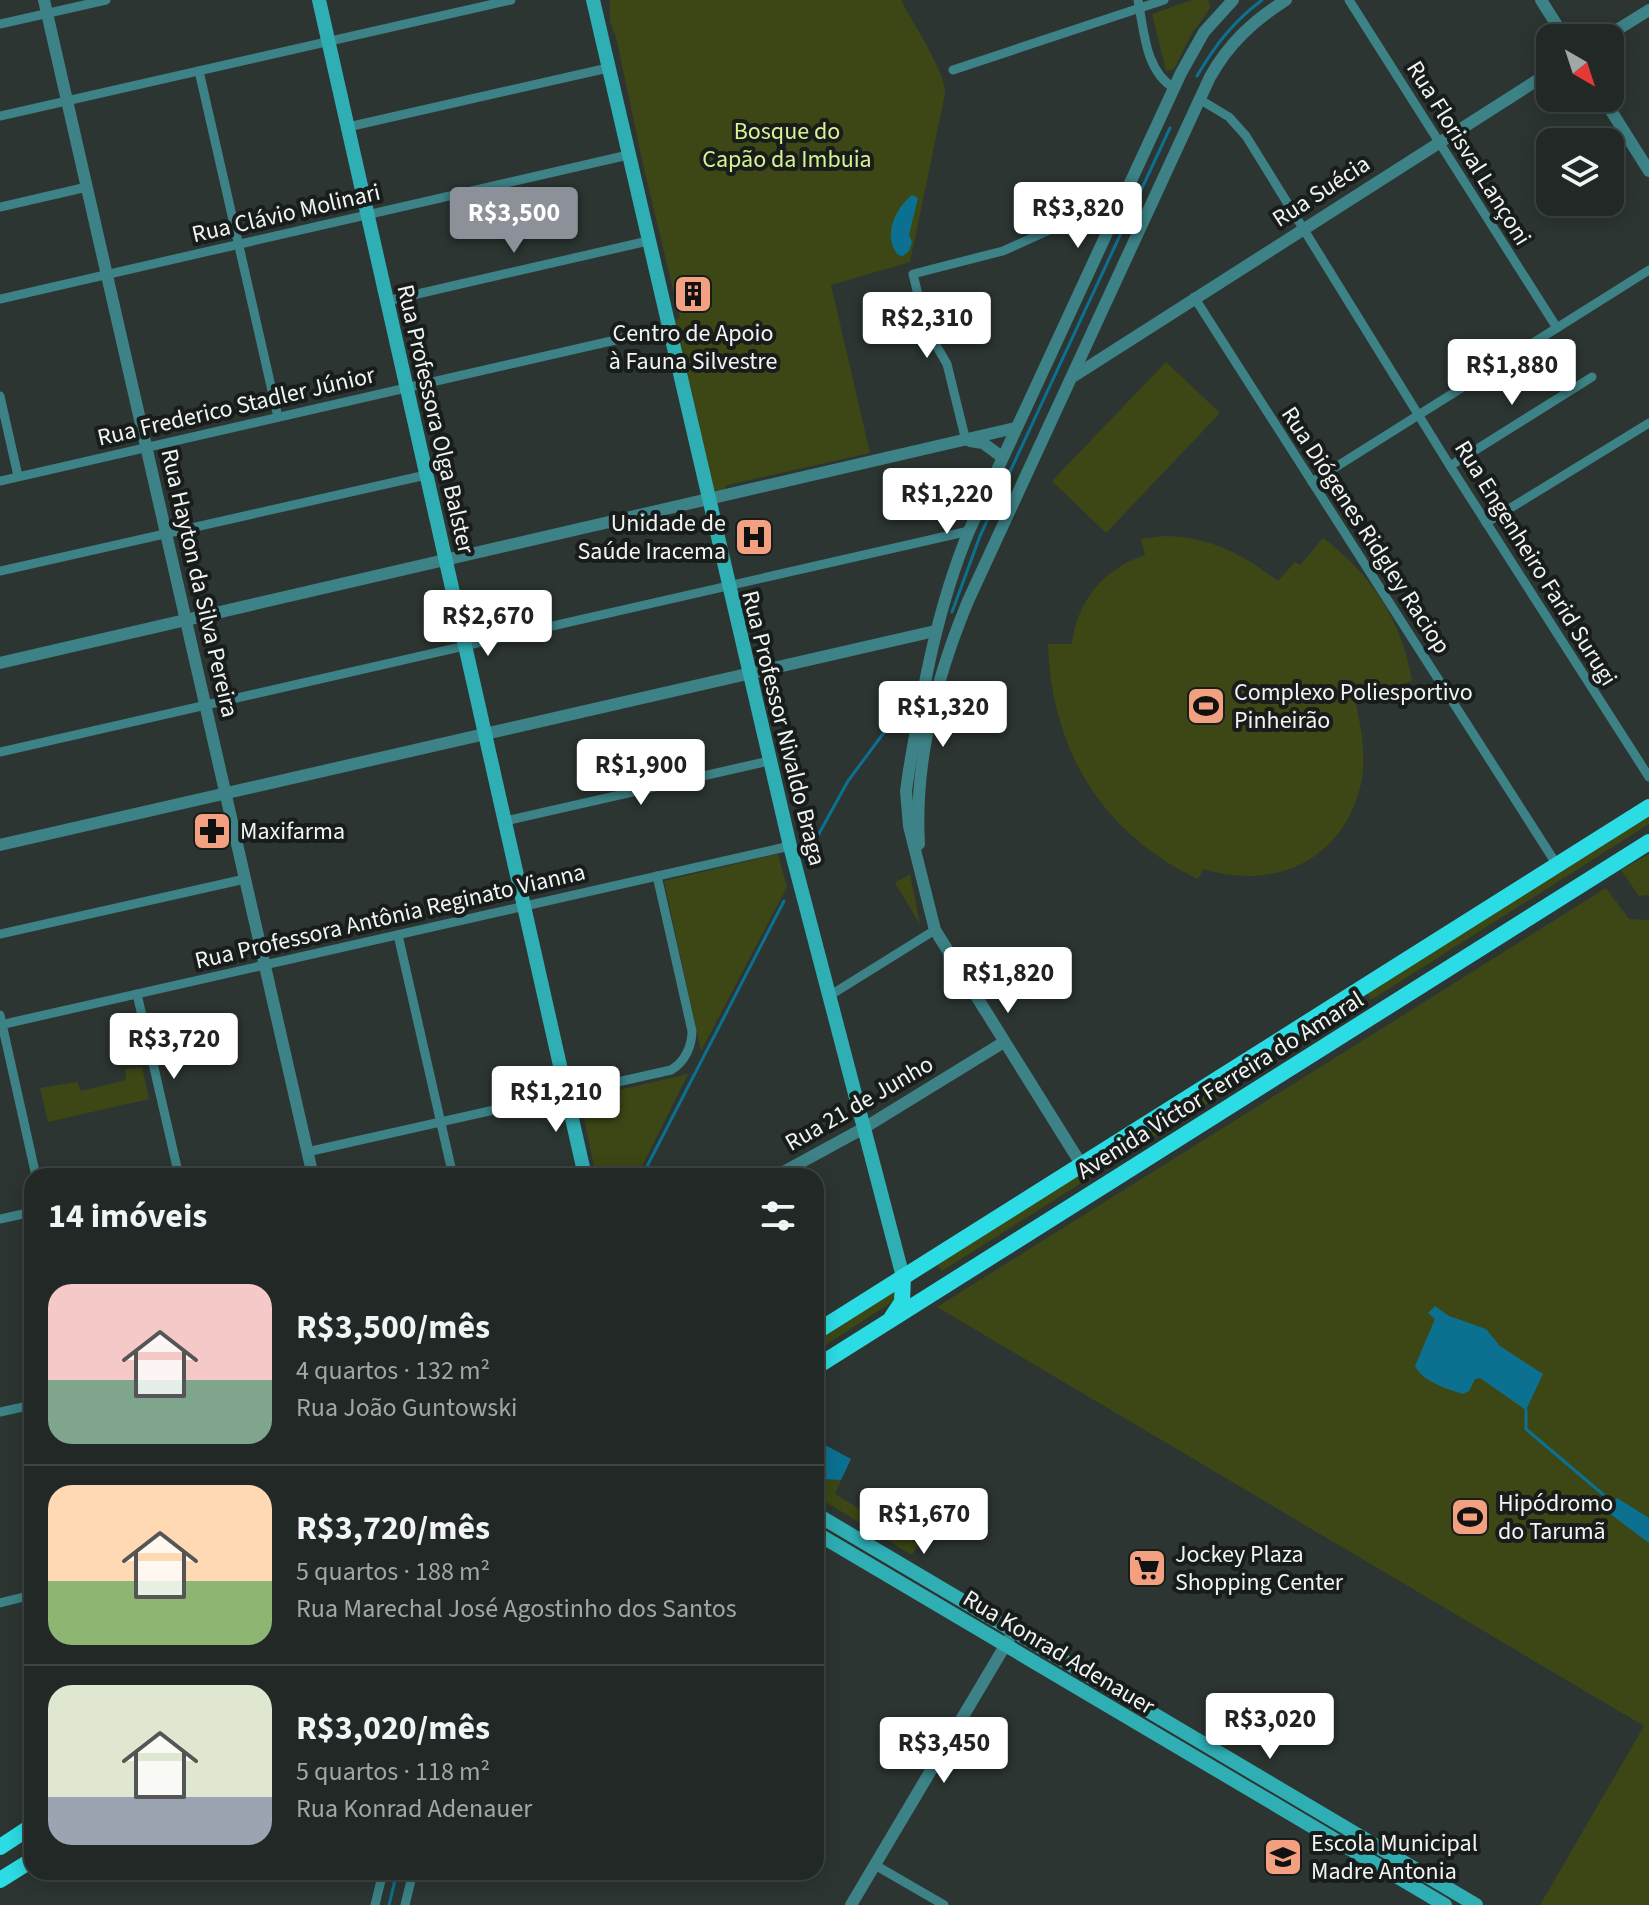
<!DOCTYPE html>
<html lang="pt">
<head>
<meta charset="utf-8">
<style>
	:root { --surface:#212826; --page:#29302e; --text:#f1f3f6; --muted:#a2a6a7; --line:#3e4443; --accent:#8c9099 }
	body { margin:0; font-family:"Source Sans 3",sans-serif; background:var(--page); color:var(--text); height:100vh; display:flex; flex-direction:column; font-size:30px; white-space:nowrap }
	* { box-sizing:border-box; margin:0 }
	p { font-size:26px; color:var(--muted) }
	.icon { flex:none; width:44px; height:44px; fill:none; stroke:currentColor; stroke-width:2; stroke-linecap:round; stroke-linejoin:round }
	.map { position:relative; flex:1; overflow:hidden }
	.details { position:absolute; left:24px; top:1168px; width:800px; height:712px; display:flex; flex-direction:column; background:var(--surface); border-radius:24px; box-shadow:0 4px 20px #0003,0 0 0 2px var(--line) }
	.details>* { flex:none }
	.needle { width:52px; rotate:141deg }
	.tools { position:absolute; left:1536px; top:24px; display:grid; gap:16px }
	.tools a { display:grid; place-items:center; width:88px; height:88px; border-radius:16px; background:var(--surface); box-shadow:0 4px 20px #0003,0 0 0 2px var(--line); font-size:40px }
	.price { position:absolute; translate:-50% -68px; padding:0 18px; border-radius:8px; background:#fff; color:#222; font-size:26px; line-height:52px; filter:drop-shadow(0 2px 4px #0008) }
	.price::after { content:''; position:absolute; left:50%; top:48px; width:24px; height:18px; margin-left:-12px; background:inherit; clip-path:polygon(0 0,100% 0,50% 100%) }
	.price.on { background:var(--accent); color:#fff }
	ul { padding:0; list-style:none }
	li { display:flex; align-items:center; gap:24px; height:200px; padding:0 24px }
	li+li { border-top:2px solid var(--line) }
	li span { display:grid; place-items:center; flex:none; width:224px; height:160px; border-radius:24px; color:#555 }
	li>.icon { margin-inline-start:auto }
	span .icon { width:96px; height:96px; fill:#fffc; stroke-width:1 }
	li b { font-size:34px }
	h2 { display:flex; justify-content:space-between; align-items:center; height:96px; padding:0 24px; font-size:34px }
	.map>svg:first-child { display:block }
	.green { fill:#3c4715 }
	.water { fill:#0c7191 }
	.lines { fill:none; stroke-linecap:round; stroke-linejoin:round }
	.stream { stroke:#0c7191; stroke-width:3 }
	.minor { stroke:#3c8286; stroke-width:9 }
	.tertiary { stroke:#3c8286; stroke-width:12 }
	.secondary { stroke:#2faeb4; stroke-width:14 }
	.trunk { stroke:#2cdce4; stroke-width:16 }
	.labels { text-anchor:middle; stroke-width:8; stroke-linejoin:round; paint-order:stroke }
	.park-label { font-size:24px; fill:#d8f291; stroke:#181c1a }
	.street-label { font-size:24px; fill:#f0f5f3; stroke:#181c1a }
	.poi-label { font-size:24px; fill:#f0f5f3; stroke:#181c1a; text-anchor:start }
</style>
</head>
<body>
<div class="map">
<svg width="1649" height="1905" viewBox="0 0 1649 1905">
	<rect width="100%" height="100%" fill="#2c3532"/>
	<g class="green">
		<path d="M610,0H901C912,22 946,72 945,94L910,262L831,285L870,453L727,485L724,491H716L712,488L673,320L680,318L644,169L616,37L610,22Z"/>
		<path d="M1192,0H1208L1211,7L1191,35L1174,69L1166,71L1152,14Z"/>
		<path d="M1166,362L1220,413L1106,533L1052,481Z"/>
		<path d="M1165,536C1211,537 1242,554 1278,581L1295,562L1300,565L1323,538C1371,574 1402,620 1412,681L1355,699C1361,727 1367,756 1361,784C1343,861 1274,891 1203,869L1198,879C1102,834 1051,749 1048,644H1072C1077,601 1103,569 1145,555L1141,539Z"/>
		<path d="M1649,814V824L1371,1000L1367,993Z"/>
		<path d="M778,854L787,887L701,1051L664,881Z"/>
		<path d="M1649,854V895L1639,896L1621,870Z"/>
		<path d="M910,874L920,924L895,883Z"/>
		<path d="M1606,888L1629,919L1649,920V1905H1540L1644,1726L937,1307Z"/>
		<path d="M1321,1019L1327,1028L942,1271L936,1263Z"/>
		<path d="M142,1067L149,1099L48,1122L40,1088L77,1082L81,1091L126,1080L125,1069Z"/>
		<path d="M688,1074L637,1176H596L580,1099Z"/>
		<path d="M896,1288L897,1299L816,1351V1339Z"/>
		<path d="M816,1480H841L835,1494L918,1544L912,1555L816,1496Z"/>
	</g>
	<g class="water">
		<path d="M912,195L918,198L909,235L912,242L909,251L903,256L898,255C883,236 894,210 912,195Z"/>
		<path d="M1435,1306L1449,1316L1486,1329L1500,1346L1543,1374L1526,1410L1480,1378L1475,1379L1469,1391L1463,1394C1447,1389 1422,1381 1415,1366L1435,1319L1428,1313Z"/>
		<path d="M816,1440L851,1459L841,1480L816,1479Z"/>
		<path d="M1617,1498L1649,1518V1543L1609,1513L1610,1505Z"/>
	</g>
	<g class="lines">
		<g class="stream">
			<path d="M1197,76C1215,45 1234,21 1262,0"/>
			<path d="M952,612L980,536L1170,128"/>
			<path d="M805,859L848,781L897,715"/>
			<path d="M642,1176L784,901"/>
			<path d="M1526,1410V1429L1612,1502"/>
			<path d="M389,1905L397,1872"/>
		</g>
		<g class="minor">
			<path d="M1138,0C1144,30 1145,71 1174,88"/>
			<path d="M1349,0L1557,328"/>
			<path d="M0,24L106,0"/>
			<path d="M953,70L1164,0"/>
			<path d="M199,71L278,417"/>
			<path d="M1199,99L1229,117L1246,136L1450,466L1649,777"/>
			<path d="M0,116L511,0"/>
			<path d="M348,127L608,68"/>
			<path d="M0,207L87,187"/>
			<path d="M1083,213L1098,219L1107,232"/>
			<path d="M1194,297L1557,865"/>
			<path d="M0,299L628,155"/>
			<path d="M387,301L648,241"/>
			<path d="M0,396L18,476"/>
			<path d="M966,441L947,364L926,328L913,274L1003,251L1125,196"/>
			<path d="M1450,466L1592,377"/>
			<path d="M0,481L668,328"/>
			<path d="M1312,482L1649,270"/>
			<path d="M1486,523L1649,423"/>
			<path d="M0,571L426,475"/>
			<path d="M0,752L969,531"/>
			<path d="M505,821L769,761"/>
			<path d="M0,934L245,879"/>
			<path d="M398,935L453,1176"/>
			<path d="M137,994L179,1176"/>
			<path d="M829,996L935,930"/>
			<path d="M0,1015L36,1176"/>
			<path d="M0,1025L790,846"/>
			<path d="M307,1152L671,1070C685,1062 692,1046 692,1031L657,876"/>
			<path d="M0,1219L32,1212"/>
			<path d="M0,1412L32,1405"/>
			<path d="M0,1603L32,1595"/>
			<path d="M875,1865L944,1905"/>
			<path d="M375,1905L383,1872"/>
			<path d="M405,1905L413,1872"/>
		</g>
		<g class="tertiary">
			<path d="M44,0L313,1176"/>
			<path d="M1541,0L1565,38"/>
			<path d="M1604,38L1649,10"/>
			<path d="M1603,98L1649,171"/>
			<path d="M1074,376L1550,72"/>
			<path d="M970,441L983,443L1002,457"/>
			<path d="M0,663L1015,428"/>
			<path d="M919,844C914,760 936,678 968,601L1210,77C1229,43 1253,21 1286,0"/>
			<path d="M0,845L935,631"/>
			<path d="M1081,1164L935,930L909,826L906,791L909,770C923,688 937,608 969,531L1181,73L1204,32L1233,0"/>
			<path d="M776,1176L864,1128L1004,1042"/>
			<path d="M851,1905L1009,1639"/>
		</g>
		<g class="secondary">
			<path d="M319,0L585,1176"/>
			<path d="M593,0L790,846L903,1277"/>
			<path d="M816,1514L1476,1905"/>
			<path d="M816,1533L1445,1905"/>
		</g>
		<g class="trunk">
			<path d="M892,1317L902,1302L903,1277"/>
			<path d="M816,1332L1649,807"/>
			<path d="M816,1367L1649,842"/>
			<path d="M0,1847L32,1826"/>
			<path d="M0,1880L32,1860"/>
		</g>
	</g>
	<defs>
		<g id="building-square" transform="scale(2)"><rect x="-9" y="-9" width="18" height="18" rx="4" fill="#f2a080" stroke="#181c1a"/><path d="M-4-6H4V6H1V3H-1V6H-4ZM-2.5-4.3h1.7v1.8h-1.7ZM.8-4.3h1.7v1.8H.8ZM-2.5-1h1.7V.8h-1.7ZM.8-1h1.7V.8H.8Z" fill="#111"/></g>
		<g id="hospital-square" transform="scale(2)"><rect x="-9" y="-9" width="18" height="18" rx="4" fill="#f2a080" stroke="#181c1a"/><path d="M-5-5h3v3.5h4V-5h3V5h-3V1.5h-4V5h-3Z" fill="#111"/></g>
		<g id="stadium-square" transform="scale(2)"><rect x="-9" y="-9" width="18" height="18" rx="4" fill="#f2a080" stroke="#181c1a"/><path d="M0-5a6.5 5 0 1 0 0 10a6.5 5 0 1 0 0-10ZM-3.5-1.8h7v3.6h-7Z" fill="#111"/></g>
		<g id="pharmacy-square" transform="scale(2)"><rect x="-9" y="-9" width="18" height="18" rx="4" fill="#f2a080" stroke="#181c1a"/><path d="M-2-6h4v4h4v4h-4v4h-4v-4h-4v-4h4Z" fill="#111"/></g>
		<g id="supermarket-square" transform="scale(2)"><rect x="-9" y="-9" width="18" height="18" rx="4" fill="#f2a080" stroke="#181c1a"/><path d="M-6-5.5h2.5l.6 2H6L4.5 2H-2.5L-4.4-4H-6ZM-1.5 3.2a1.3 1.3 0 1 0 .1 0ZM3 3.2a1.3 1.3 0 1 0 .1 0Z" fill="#111"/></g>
		<g id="school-square" transform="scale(2)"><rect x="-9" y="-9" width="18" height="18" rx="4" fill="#f2a080" stroke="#181c1a"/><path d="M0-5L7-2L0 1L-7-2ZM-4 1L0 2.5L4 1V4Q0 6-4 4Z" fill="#111"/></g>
	</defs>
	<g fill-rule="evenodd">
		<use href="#building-square" x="693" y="294"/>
		<use href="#hospital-square" x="754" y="537"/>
		<use href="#stadium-square" x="1206" y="706"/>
		<use href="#pharmacy-square" x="212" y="831"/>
		<use href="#stadium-square" x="1470" y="1517"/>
		<use href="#supermarket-square" x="1147" y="1568"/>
		<use href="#school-square" x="1283" y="1857"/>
	</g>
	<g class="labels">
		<g class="park-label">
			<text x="787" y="139">Bosque do<tspan x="787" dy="28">Capão da Imbuia</tspan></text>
		</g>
		<g class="street-label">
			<text transform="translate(1469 153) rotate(58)" y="8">Rua Florisval Lançoni</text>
			<text transform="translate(1321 191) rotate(-33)" y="8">Rua Suécia</text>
			<text transform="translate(286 213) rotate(-13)" y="8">Rua Clávio Molinari</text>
			<text transform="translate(236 406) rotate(-13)" y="8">Rua Frederico Stadler Júnior</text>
			<text transform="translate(436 419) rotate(77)" y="8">Rua Professora Olga Balster</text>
			<text transform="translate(1366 530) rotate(57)" y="8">Rua Diógenes Ridgley Raciop</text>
			<text transform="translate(1536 563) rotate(58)" y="8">Rua Engenheiro Farid Surugi</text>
			<text transform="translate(200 583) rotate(77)" y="8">Rua Hayton da Silva Pereira</text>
			<text transform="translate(784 728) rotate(76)" y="8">Rua Professor Nivaldo Braga</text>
			<text transform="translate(390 916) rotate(-13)" y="8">Rua Professora Antônia Reginato Vianna</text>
			<text transform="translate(1220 1085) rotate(-32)" y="8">Avenida Victor Ferreira do Amaral</text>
			<text transform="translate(859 1103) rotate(-30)" y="8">Rua 21 de Junho</text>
			<text transform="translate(1059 1652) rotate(31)" y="8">Rua Konrad Adenauer</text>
		</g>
		<g class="poi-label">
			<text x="693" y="341" text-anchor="middle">Centro de Apoio<tspan x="693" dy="28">à Fauna Silvestre</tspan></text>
			<text x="726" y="531" text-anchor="end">Unidade de<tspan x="726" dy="28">Saúde Iracema</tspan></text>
			<text x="1234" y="700">Complexo Poliesportivo<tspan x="1234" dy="28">Pinheirão</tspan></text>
			<text x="240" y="839">Maxifarma</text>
			<text x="1498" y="1511">Hipódromo<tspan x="1498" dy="28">do Tarumã</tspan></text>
			<text x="1175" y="1562">Jockey Plaza<tspan x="1175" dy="28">Shopping Center</tspan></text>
			<text x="1311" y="1851">Escola Municipal<tspan x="1311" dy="28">Madre Antonia</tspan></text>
		</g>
	</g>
</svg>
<div class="tools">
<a><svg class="needle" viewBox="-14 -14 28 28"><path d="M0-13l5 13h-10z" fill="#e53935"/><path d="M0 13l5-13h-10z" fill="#a2a6a7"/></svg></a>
<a><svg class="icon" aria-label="layers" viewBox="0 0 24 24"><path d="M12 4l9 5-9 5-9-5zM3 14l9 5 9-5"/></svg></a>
</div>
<b class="price" style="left:1078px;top:250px">R$3,820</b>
<b class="price on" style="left:514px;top:255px">R$3,500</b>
<b class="price" style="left:927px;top:360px">R$2,310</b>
<b class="price" style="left:1512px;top:407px">R$1,880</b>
<b class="price" style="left:947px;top:536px">R$1,220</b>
<b class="price" style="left:488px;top:658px">R$2,670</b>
<b class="price" style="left:943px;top:749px">R$1,320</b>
<b class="price" style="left:641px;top:807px">R$1,900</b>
<b class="price" style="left:1008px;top:1015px">R$1,820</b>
<b class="price" style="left:174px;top:1081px">R$3,720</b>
<b class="price" style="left:556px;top:1134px">R$1,210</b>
<b class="price" style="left:924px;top:1556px">R$1,670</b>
<b class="price" style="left:1270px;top:1761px">R$3,020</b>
<b class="price" style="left:944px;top:1785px">R$3,450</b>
<section class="details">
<h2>14 imóveis<svg class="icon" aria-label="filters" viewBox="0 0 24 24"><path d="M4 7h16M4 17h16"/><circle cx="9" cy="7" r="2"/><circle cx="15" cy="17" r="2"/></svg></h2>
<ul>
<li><span style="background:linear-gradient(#f6c9c9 60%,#7fa58c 0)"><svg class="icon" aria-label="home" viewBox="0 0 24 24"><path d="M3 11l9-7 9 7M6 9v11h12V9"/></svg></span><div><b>R$3,500/mês</b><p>4 quartos · 132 m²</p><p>Rua João Guntowski</p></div></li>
<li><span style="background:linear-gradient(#ffd9b3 60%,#8fb573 0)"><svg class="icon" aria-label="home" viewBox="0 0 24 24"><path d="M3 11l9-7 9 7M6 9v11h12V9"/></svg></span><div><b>R$3,720/mês</b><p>5 quartos · 188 m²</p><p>Rua Marechal José Agostinho dos Santos</p></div></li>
<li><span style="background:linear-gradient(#dfe7d0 70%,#9aa5b1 0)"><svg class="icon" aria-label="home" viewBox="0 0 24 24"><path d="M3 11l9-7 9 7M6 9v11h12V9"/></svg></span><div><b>R$3,020/mês</b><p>5 quartos · 118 m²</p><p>Rua Konrad Adenauer</p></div></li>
</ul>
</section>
</div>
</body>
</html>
